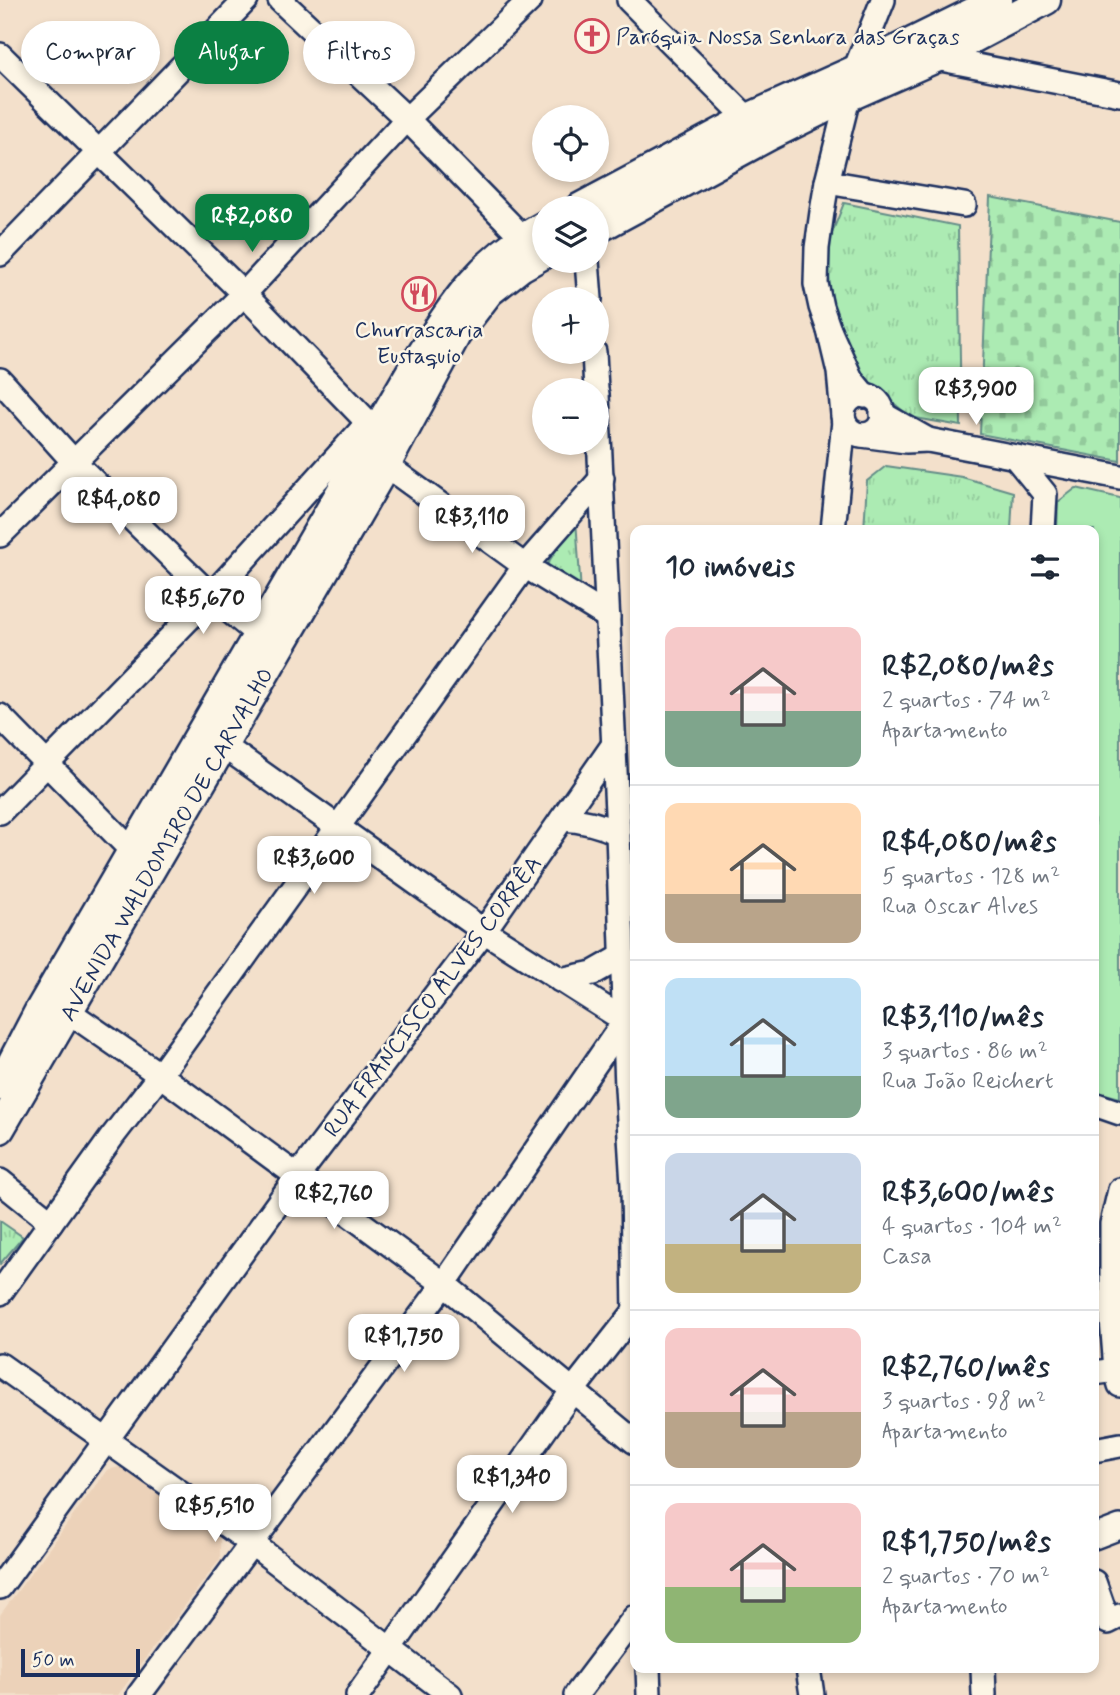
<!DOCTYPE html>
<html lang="pt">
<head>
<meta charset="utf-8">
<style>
	:root { --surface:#fff; --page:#f6f6f7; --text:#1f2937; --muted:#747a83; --line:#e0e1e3; --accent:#0b8043 }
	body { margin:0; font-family:Mynerve,sans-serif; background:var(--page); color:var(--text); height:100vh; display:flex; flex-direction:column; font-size:26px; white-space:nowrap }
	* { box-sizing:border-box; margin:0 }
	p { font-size:23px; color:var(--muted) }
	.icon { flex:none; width:38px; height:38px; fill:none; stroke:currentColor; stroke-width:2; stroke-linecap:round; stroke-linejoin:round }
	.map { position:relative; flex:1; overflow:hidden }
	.sheet { position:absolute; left:630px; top:525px; width:469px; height:1148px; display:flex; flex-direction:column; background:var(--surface); border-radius:14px; box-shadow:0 4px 10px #0003 }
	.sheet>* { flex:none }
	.top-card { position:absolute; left:21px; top:21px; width:504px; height:63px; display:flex; gap:14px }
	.controls { position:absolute; left:532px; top:105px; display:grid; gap:14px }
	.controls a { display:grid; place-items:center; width:77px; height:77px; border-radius:50%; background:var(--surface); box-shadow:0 4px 10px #0003; font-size:35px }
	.scale { position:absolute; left:21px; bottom:18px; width:119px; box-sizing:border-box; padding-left:7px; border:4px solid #1b2f5e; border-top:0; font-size:19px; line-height:24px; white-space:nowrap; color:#1b2f5e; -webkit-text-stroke:5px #fcf5e5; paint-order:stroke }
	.price { position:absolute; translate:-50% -60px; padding:0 16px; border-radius:14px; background:#fff; color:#222; font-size:23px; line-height:46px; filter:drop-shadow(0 2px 4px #0008) }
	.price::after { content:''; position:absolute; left:50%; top:42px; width:21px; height:16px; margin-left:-10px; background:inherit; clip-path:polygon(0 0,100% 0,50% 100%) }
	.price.on { background:var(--accent); color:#fff }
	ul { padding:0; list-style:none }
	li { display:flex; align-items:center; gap:21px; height:175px; padding:0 35px }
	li+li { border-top:2px solid var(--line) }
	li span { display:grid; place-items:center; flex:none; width:196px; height:140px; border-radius:14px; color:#555 }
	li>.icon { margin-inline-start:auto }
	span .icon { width:84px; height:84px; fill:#fffc; stroke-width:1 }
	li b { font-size:30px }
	h2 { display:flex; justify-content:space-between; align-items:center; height:84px; padding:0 35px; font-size:30px }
	.pill { padding:0 24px; border-radius:32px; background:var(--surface); box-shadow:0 4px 10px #0003; font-size:24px; line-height:63px }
	.pill.on { background:var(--accent); color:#fff }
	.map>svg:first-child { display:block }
	.built { fill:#ecd2b9 }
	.grass { fill:url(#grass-tufts); stroke:#648d88; stroke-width:2 }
	.cemetery { fill:url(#cemetery-stones); stroke:#648d88; stroke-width:2 }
	.pitch { fill:#acebb3; stroke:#648d88; stroke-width:2 }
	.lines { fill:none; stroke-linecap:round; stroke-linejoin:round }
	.minor-casing { stroke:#1b2f5e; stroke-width:28 }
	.major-casing { stroke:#1b2f5e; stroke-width:33 }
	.minor { stroke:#fcf5e5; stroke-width:23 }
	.major { stroke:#fcf5e5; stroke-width:28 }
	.labels { text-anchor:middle; stroke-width:5; stroke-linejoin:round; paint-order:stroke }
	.poi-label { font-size:23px; fill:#1b2f5e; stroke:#fcf5e5; text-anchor:start }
	.street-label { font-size:23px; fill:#1b2f5e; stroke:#fcf5e5 }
</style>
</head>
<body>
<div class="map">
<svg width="1120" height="1695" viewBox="0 0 1120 1695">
	<defs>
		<pattern id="grass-tufts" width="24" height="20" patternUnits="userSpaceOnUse" patternTransform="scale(1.75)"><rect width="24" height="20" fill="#acebb3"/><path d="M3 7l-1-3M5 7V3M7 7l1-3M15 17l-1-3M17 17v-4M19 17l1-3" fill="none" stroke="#93ca9c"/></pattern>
		<pattern id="cemetery-stones" width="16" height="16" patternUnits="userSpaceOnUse" patternTransform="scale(1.75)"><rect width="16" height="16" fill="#acebb3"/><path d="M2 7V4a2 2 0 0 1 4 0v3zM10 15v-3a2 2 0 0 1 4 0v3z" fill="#93ca9c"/></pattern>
	</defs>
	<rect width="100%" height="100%" fill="#f3e0cb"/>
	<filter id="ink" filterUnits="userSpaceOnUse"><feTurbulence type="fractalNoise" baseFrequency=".0143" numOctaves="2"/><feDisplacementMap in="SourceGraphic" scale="14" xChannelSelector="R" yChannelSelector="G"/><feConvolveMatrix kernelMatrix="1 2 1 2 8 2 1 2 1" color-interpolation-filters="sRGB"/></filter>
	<g filter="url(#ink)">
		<path class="built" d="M123,1466L220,1539V1559L118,1695H0V1615L107,1470Z"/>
		<g class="grass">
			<path d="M844,203L958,226L961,426L910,417L862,376L835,319L825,251Z"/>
			<path d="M886,466L962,477L1013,492L1011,530H864L867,481Z"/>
			<path d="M576,519L581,593L546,566Z"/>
			<path d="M0,1221L23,1237L0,1264Z"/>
		</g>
		<path class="cemetery" d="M990,197L1120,222V461L980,434Z"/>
		<path class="pitch" d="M1076,488L1120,498V1098L1094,1091V530H1057L1058,502Z"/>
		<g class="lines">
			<g class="minor-casing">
				<g id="minor">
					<path d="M280,0L407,119L535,250"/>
					<path d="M629,0L758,129"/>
					<path d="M928,54L936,58L1120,94"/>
					<path d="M0,55L244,294L387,442"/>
					<path d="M827,182L964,205"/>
					<path d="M0,254L246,0"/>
					<path d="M587,261L590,299"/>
					<path d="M829,330L821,307L816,284L817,248L822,212L827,182L855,70L883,0"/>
					<path d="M594,352L596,390"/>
					<path d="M0,380L74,462L211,596L270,644"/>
					<path d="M597,394L618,833L627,1088L633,1185L635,1316"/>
					<circle cx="863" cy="415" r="20"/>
					<path d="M843,415L839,372L829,330L851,379L865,396"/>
					<path d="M862,435L906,441L928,440L882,414"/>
					<path d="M928,440L1120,477"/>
					<path d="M373,456L525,566L608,617"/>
					<path d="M1015,457L1045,494L1043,530"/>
					<path d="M833,530L844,421"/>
					<path d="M0,535L244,294L407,119L530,0"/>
					<path d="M0,716L142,861"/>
					<path d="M211,737L484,931L624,1020"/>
					<path d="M0,812L211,596L367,424"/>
					<path d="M562,819C583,820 599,824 618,833"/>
					<path d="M560,980L593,973L623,956"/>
					<path d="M56,1003L160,1075L444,1284L635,1442"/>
					<path d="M1094,1104L1120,1113"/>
					<path d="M0,1181L51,1222"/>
					<path d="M1120,1190L1112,1224V1319L1116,1370L1120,1385"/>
					<path d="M0,1293L112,1137L160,1075L525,566L602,478"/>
					<path d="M0,1365L250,1542L450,1695"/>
					<path d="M1094,1373L1116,1370"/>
					<path d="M1094,1450L1120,1445"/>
					<path d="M1094,1537L1120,1527"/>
					<path d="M1094,1582L1108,1622L1120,1616"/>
					<path d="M0,1587L297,1177L484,931L614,744"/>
					<path d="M648,1668L649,1695"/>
					<path d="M808,1668L812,1695"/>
					<path d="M983,1668L984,1695"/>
					<path d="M139,1695L444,1284L624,1022"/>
					<path d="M358,1695L573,1390L635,1311"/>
					<path d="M576,1695L635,1617"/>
				</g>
			</g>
			<g class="major-casing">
				<g id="major">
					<path d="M579,208L748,118L855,70L998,0"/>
					<path d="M597,229L769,136L848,97L936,58L1046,0"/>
					<path d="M0,1086L39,1011L411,371C450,309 477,261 544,226"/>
					<path d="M0,1129L386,465L456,335L489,292L521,267L544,254"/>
				</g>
			</g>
			<use href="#minor" class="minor"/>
			<use href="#major" class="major"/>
		</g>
	</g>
	<defs>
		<g id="church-ring" transform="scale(1.75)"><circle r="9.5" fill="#fcf5e5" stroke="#d1495b" stroke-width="1.5"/><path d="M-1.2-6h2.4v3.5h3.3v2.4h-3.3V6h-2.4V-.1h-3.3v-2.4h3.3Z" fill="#d1495b"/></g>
		<g id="restaurant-ring" transform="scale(1.75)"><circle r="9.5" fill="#fcf5e5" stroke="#d1495b" stroke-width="1.5"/><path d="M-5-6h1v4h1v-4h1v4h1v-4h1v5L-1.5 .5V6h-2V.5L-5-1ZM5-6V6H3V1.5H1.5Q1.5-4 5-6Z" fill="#d1495b"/></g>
	</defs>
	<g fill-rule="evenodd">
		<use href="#church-ring" x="592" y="36"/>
		<use href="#restaurant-ring" x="419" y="294"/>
	</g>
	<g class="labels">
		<g class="poi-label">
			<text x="616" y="44">Paróquia Nossa Senhora das Graças</text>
			<text x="419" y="337" text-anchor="middle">Churrascaria<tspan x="419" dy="26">Eustaquio</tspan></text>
		</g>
		<g class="street-label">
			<text transform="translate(166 844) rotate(-60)" y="8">AVENIDA WALDOMIRO DE CARVALHO</text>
			<text transform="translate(432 996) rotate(-53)" y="8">RUA FRANCISCO ALVES CORRÊA</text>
		</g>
	</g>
</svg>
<div class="controls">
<a><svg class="icon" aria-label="locate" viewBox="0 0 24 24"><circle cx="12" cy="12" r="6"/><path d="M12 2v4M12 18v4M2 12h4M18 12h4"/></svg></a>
<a><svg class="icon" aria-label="layers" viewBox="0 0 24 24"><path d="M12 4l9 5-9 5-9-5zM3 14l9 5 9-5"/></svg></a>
<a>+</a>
<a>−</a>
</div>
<div class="scale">50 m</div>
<b class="price on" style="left:252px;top:254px">R$2,080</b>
<b class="price" style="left:976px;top:427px">R$3,900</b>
<b class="price" style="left:119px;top:537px">R$4,080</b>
<b class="price" style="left:472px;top:555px">R$3,110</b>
<b class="price" style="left:203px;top:636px">R$5,670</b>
<b class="price" style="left:314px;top:896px">R$3,600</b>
<b class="price" style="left:334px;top:1231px">R$2,760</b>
<b class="price" style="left:404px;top:1374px">R$1,750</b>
<b class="price" style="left:512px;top:1515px">R$1,340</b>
<b class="price" style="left:215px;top:1544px">R$5,510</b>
<div class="top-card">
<a class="pill">Comprar</a>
<a class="pill on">Alugar</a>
<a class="pill">Filtros</a>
</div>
<section class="sheet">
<h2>10 imóveis<svg class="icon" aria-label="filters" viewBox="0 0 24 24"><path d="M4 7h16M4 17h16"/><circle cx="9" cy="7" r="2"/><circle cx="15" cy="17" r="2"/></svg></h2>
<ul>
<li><span style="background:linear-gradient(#f6c9c9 60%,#7fa58c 0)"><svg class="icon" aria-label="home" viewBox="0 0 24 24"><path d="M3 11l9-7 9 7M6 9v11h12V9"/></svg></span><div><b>R$2,080/mês</b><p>2 quartos · 74 m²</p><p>Apartamento</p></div></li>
<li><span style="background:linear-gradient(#ffd9b3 65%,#b9a48a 0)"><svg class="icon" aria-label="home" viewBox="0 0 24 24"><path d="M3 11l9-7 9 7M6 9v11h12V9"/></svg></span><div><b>R$4,080/mês</b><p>5 quartos · 128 m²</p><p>Rua Oscar Alves</p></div></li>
<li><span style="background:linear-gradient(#bfe0f5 70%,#7fa58c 0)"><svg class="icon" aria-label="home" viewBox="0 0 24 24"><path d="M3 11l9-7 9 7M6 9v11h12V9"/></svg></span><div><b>R$3,110/mês</b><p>3 quartos · 86 m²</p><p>Rua João Reichert</p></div></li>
<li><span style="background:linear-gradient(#c9d6e8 65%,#c2b280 0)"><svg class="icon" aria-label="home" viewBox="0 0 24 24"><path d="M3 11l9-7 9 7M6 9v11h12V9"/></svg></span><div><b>R$3,600/mês</b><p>4 quartos · 104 m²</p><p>Casa</p></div></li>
<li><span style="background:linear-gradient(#f6c9c9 60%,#b9a48a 0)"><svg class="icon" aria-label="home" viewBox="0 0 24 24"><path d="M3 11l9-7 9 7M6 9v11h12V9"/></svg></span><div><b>R$2,760/mês</b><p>3 quartos · 98 m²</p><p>Apartamento</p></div></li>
<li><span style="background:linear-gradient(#f6c9c9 60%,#8fb573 0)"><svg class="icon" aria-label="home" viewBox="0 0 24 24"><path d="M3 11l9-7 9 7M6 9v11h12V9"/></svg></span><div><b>R$1,750/mês</b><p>2 quartos · 70 m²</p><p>Apartamento</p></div></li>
</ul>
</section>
</div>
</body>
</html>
